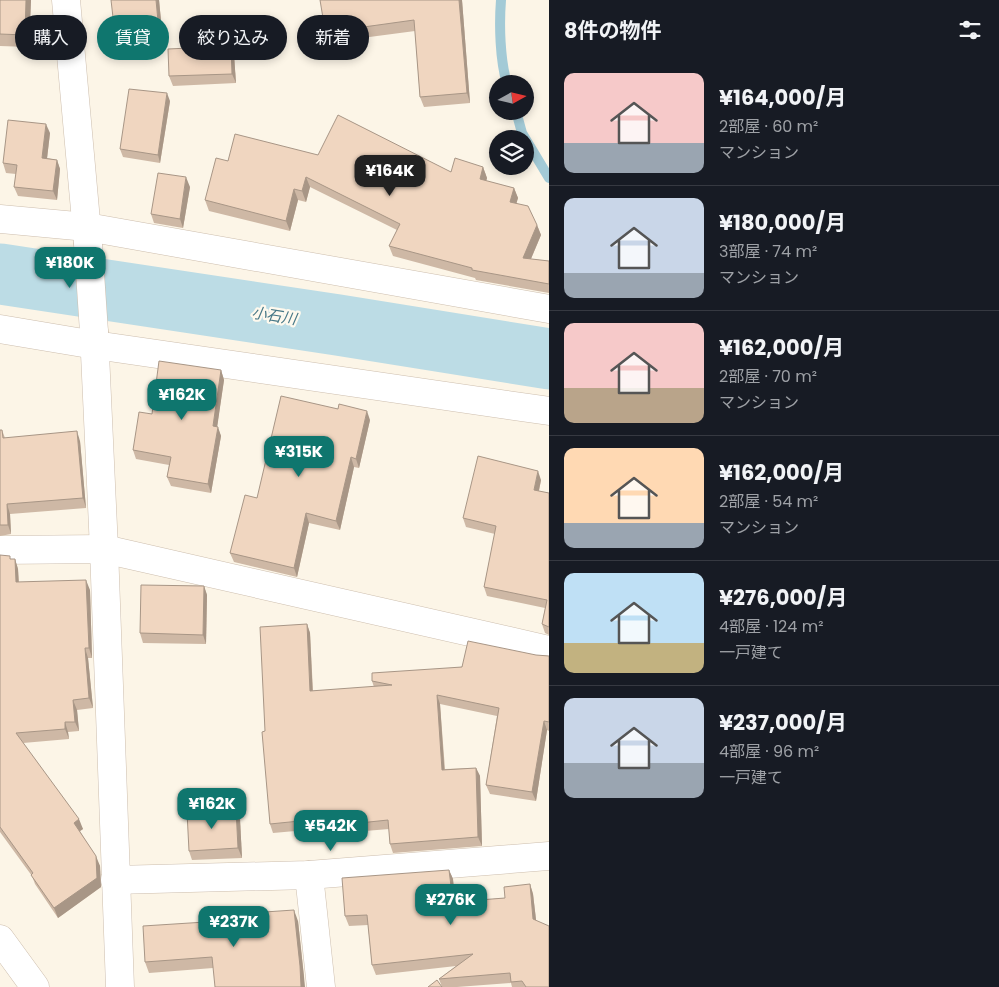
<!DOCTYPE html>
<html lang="ja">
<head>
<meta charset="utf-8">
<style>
	:root { --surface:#171b24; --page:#242831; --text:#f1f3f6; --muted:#9ea1a6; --line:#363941; --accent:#0f766e }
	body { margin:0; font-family:Poppins,"Noto Sans JP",sans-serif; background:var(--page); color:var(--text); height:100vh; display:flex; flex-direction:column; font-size:19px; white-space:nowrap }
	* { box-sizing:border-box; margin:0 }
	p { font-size:16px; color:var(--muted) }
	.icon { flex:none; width:28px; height:28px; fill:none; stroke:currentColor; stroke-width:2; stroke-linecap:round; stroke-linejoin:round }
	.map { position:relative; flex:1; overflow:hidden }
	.drawer { display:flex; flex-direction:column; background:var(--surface); width:450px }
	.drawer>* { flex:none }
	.top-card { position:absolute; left:15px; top:15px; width:459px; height:45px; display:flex; gap:10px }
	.needle { width:32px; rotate:82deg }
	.fabs { position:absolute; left:489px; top:75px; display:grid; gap:10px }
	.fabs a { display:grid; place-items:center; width:45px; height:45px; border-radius:50%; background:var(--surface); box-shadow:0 2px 8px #0003; font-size:25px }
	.price { position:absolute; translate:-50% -42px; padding:0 11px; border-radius:10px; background:var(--accent); color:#fff; font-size:16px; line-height:32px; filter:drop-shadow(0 1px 2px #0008) }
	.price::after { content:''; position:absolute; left:50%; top:30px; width:15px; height:11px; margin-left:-8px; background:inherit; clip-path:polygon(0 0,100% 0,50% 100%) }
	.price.on { background:#222; color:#fff }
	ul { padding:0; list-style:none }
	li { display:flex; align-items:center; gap:15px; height:125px; padding:0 15px }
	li+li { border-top:1px solid var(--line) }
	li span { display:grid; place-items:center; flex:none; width:140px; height:100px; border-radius:10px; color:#555 }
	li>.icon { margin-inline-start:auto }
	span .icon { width:60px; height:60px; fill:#fffc; stroke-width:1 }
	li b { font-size:21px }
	h2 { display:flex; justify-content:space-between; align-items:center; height:60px; padding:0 15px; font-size:21px }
	.chip { padding:0 18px; border-radius:22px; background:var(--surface); box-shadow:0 2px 8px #0003; font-size:18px; line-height:45px }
	.chip.on { background:var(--accent); color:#fff }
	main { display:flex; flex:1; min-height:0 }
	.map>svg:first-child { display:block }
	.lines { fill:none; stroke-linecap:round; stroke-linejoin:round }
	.stream { stroke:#a3cad6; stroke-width:10 }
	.river { stroke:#bcdce5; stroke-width:61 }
	.minor-casing { stroke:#cdbeae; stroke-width:29 }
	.tertiary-casing { stroke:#cdbeae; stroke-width:29 }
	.minor { stroke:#fff; stroke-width:28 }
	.tertiary { stroke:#fff; stroke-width:28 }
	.wall { fill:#ceb8a5 }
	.shaded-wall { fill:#a89686 }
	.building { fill:#f0d6c0; stroke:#a89686 }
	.labels { text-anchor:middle; stroke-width:4.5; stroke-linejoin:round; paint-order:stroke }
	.water-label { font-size:15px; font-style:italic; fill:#477887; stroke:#fef9ee }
</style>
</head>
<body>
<main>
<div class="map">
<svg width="549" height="987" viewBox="0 0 549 987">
	<rect width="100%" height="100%" fill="#fcf5e7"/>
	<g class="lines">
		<g class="stream">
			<path d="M501,0C499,25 500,60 507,84"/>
			<path d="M516,111L522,133L549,178"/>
		</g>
		<path class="river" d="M0,274L338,325L549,359"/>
		<g class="minor-casing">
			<g id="minor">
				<path d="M0,219L87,227L549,309"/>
				<path d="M88,243L94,332"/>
				<path d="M0,329L95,345L549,411"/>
				<path d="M0,550L104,549L549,650"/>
				<path d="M309,875L321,987"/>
				<path d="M115,880L309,875L549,856"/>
			</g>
		</g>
		<g class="tertiary-casing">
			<g id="tertiary">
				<path d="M66,0L88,243"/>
				<path d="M94,332L104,549L120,987"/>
				<path d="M0,939L35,987"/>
			</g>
		</g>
		<use href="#minor" class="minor"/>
		<use href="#tertiary" class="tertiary"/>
	</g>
	<g class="wall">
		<path d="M0,0H31L29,47L0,46Z"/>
		<path d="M159,0L162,31L118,36L114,26Z"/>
		<path d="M462,0L470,103L424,107L420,97L415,31L339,41L334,28H326L323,18Z"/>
		<path d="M231,46L234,55L236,83L173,86L169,76Z"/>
		<path d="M170,101L160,163L123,157L120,149Z"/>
		<path d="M50,133L47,158L57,160L60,169L57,200L18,196L14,187L16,174L6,173L3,163Z"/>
		<path d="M318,155L451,172L483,167L487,178L486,181L514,188L518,198L516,203L537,225L541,235L531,259L549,261V293L476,280L475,278L393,256L389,246L397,230L310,187L306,202L298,200L290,231L209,211L205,200L228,161Z"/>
		<path d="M190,187L183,228L154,223L151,214Z"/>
		<path d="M221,370L224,380L217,426L221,436L211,493L171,486L167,477L169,465L136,459L133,450L152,414Z"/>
		<path d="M370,420L359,468L354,467L340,530L309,523L297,577L234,562L230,553L257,498Z"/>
		<path d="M0,430H2L5,438L80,441L86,508L10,514L11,534L0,536Z"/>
		<path d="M541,480L539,491L549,493V635L545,633L542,624L545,608L487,596L484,587L495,534L466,527L463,518Z"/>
		<path d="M0,555L11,559H15L18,569L19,582L90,590L92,658H88L93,708L77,710L79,731L68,732L69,739L23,743L83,829L80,831L100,866L101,887L58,918L35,884L32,876L0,832Z"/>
		<path d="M204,586L207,595L206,644L143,643L140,633Z"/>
		<path d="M307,624L310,633L313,691L374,687L372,681L536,655L549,656V731L547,730L536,801L490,794L486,785L497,716L440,704L445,769L476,768L480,776L482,846L393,853L390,844L389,829L353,832L351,826L273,833L270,824L265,731Z"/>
		<path d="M240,819L242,858L192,860L189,851Z"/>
		<path d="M449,870L453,879L455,902L505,898L530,884L533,894L536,920L549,987H512L511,983L457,987H442L439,979L456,966L376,975L372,965L368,925L349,926L345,916Z"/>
		<path d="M298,921L304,977L213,968L149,973L145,962Z"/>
	</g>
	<g class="shaded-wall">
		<path d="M26,0H31L29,47L25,35Z"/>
		<path d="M156,0H159L162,31L158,21Z"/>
		<path d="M459,0H462L470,103L467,93Z"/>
		<path d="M231,46L234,55L236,83L232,74Z"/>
		<path d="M167,93L170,101L160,163L158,155Z"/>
		<path d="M46,124L50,133L46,167L42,158Z"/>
		<path d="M57,160L60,169L57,200L53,191Z"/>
		<path d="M483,167L487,178L484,189L480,179Z"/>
		<path d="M186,177L190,187L183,228L180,219Z"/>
		<path d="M306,177L310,187L306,202L302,191Z"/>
		<path d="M514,188L518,198L514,212L510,202Z"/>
		<path d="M294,189L298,200L290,231L286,221Z"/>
		<path d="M537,225L541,235L527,268L523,258Z"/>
		<path d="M221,370L224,380L216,435L213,426Z"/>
		<path d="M367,411L370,420L359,468L356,459Z"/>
		<path d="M218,427L221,436L211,493L208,484Z"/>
		<path d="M77,431L80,441L86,508L83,498Z"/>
		<path d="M351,457L354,467L340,530L336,521Z"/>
		<path d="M538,471L541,480L537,499L534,490Z"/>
		<path d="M7,504L10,514L11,534L8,525Z"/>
		<path d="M306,513L309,523L297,577L294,568Z"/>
		<path d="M15,559L18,569L19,592L16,582Z"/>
		<path d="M86,580L90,590L92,658L89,648Z"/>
		<path d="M204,586L207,595L206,644L203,635Z"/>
		<path d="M307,624L310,633L313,700L310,691Z"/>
		<path d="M85,648L88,658L93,708L89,698Z"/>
		<path d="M437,695L440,704L445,779L442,770Z"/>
		<path d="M73,700L77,710L79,731L75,722Z"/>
		<path d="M544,721L547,730L536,801L532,792Z"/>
		<path d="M65,722L68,732L69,739L65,729Z"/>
		<path d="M476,768L480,776L482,846L478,837Z"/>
		<path d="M236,809L240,819L242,858L238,848Z"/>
		<path d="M79,819L83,829L77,833L74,823Z"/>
		<path d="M96,856L100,866L101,887L58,918L54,908Z"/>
		<path d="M449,870L453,879L456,912L453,902Z"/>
		<path d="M530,884L533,894L537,928L533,919Z"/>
		<path d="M294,910L298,921L304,977L305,987H301Z"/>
	</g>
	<g class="building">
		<path d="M0,0H26L25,35L0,34Z"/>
		<path d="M111,0H156L158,21L114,26Z"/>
		<path d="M320,0H459L467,93L420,97L414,20L335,31L333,18H323Z"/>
		<path d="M231,46L232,74L169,76L168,49Z"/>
		<path d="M129,89L167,93L158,155L120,149Z"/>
		<path d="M338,115L451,172L455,158L483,167L480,179L514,188L510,202L528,206L537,225L523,258L549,261V284L472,270V268L389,246L400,224L306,177L302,191L294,189L286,221L205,200L216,158L228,161L235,134L318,155Z"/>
		<path d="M8,120L46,124L42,158L57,160L53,191L14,187L17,165L3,163Z"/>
		<path d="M158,173L186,177L180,219L151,214Z"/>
		<path d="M159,361L221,370L213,426L218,427L208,484L167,477L171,457L133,450L139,412L152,414Z"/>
		<path d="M281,396L338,409L339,404L367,411L356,459L351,457L336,521L306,513L294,568L230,553L245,495L257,498Z"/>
		<path d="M0,430H2L3,438L77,431L83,498L7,504L8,525H0Z"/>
		<path d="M478,456L538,471L534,490L549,493V627L542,624L547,600L484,587L496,526L463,518Z"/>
		<path d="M0,555L10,556V559H15L16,582L86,580L89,648H85L89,698L73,700L75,722H65V729L16,733L79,819L74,823L96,856L97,878L54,908L31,875L33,873L0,827Z"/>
		<path d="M141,585L204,586L203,635L140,633Z"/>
		<path d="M307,624L310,691L392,685L372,681V673L462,667L468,641L536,655L549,656V722L544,721L532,792L486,785L499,708L437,695L442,770L476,768L478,837L390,844L388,820L350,824L349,816L270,824L262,732L265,731L260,627Z"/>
		<path d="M236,809L238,848L189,851L187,812Z"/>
		<path d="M449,870L453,902L505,898L504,887L530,884L533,919L549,926V987H526L522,981L511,982L510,973L439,979L473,954L372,965L367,915L345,916L342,878Z"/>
		<path d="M294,910L300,966L301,987H215L212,957L145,962L143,926L221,921V915Z"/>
		<path d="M437,980L442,987H428Z"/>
	</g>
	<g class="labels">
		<g class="water-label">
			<text transform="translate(274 316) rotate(9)" y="5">小石川</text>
		</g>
	</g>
</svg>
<div class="fabs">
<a><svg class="needle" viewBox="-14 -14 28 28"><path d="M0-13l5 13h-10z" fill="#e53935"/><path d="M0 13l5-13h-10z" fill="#9ea1a6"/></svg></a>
<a><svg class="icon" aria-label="layers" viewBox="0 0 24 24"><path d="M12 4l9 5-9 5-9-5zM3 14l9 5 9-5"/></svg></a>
</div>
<b class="price on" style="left:390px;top:197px">¥164K</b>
<b class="price" style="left:70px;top:289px">¥180K</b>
<b class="price" style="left:182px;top:421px">¥162K</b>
<b class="price" style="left:299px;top:478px">¥315K</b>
<b class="price" style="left:212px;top:830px">¥162K</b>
<b class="price" style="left:331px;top:852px">¥542K</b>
<b class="price" style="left:451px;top:926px">¥276K</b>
<b class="price" style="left:234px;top:948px">¥237K</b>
<div class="top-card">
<a class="chip">購入</a>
<a class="chip on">賃貸</a>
<a class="chip">絞り込み</a>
<a class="chip">新着</a>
</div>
</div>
<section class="drawer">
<h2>8件の物件<svg class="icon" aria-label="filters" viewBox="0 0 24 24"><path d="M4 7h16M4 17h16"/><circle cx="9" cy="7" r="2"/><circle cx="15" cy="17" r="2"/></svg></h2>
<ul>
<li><span style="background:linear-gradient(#f6c9c9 70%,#9aa5b1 0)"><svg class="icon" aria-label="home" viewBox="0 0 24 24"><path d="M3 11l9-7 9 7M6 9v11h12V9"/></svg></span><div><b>¥164,000/月</b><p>2部屋 · 60 m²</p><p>マンション</p></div></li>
<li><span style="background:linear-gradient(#c9d6e8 75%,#9aa5b1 0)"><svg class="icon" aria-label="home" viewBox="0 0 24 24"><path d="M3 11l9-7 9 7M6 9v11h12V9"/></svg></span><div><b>¥180,000/月</b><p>3部屋 · 74 m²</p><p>マンション</p></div></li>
<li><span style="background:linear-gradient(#f6c9c9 65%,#b9a48a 0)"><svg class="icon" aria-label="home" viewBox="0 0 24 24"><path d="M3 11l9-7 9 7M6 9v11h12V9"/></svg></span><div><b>¥162,000/月</b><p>2部屋 · 70 m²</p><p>マンション</p></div></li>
<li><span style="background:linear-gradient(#ffd9b3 75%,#9aa5b1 0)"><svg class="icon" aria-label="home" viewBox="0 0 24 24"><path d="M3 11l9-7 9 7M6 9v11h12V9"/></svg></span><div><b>¥162,000/月</b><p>2部屋 · 54 m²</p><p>マンション</p></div></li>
<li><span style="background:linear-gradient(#bfe0f5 70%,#c2b280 0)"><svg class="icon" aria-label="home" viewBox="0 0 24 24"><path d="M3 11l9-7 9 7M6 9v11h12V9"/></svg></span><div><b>¥276,000/月</b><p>4部屋 · 124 m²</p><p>一戸建て</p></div></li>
<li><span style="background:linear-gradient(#c9d6e8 65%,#9aa5b1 0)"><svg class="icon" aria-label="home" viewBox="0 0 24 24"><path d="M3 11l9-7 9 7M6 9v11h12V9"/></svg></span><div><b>¥237,000/月</b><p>4部屋 · 96 m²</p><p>一戸建て</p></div></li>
</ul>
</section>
</main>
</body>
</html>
